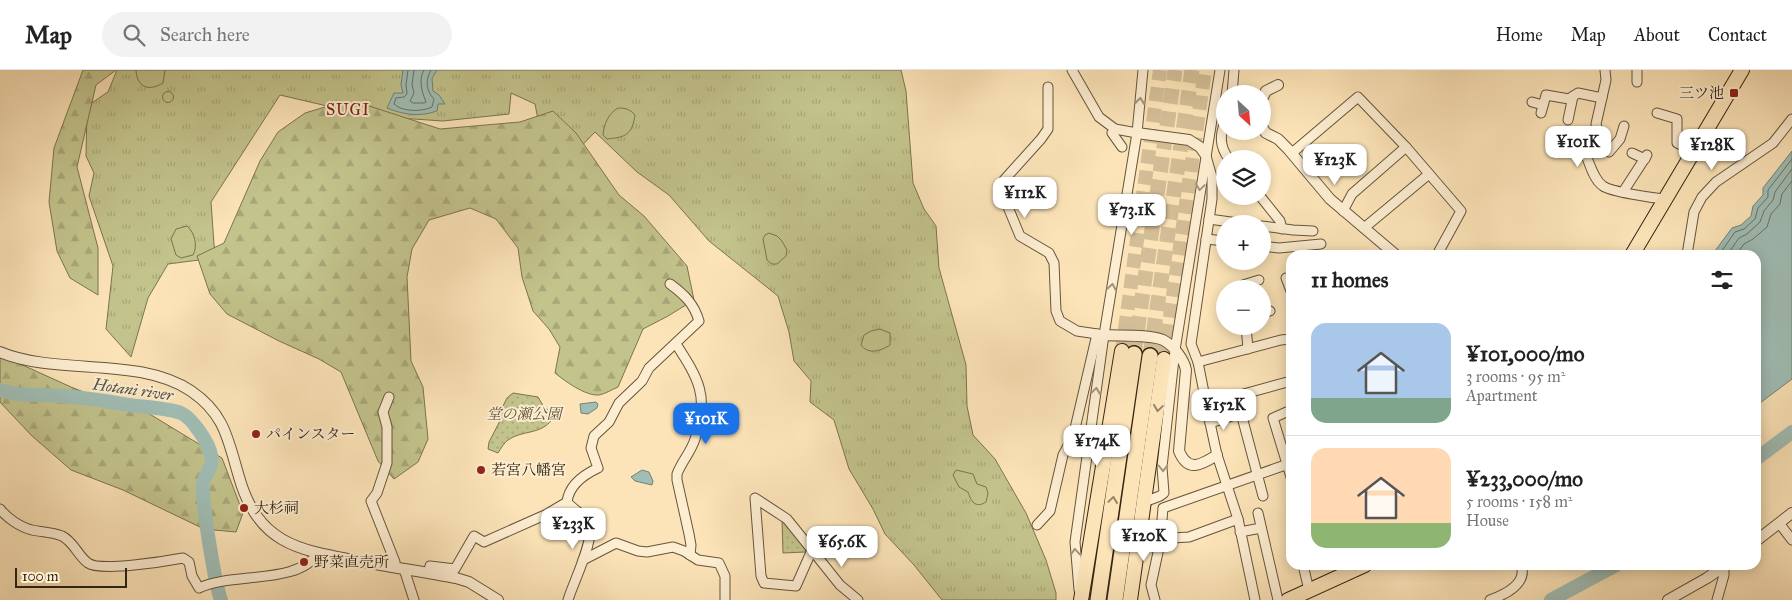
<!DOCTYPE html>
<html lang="en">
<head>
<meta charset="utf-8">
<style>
	:root { --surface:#fff; --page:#f2f2f2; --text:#222; --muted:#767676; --line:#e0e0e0; --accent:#1a73e8 }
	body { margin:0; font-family:"IM FELL Great Primer","Noto Serif JP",serif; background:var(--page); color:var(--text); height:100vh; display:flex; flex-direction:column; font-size:19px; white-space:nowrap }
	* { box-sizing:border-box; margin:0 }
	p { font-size:16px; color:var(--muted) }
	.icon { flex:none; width:28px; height:28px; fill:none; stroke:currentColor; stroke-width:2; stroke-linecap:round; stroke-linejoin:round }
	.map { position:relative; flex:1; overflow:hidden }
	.drawer { position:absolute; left:1286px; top:180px; width:475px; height:320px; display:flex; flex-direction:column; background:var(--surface); border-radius:15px; box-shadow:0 2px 12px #0003 }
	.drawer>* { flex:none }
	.needle { width:32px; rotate:154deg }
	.buttons { position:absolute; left:1216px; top:15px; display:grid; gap:10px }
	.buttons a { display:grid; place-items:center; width:55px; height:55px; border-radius:50%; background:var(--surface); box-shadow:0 2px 12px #0003; font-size:25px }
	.scale { position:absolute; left:15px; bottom:12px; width:112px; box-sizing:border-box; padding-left:5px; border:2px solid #332513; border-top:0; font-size:14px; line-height:18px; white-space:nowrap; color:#332513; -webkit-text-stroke:4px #fdedd1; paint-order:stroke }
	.price { position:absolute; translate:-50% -42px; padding:0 11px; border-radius:10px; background:#fff; color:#222; font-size:16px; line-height:32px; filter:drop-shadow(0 1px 2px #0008) }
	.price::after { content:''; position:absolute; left:50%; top:30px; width:15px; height:11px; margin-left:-8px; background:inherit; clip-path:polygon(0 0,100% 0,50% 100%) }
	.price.selected { background:var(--accent); color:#fff }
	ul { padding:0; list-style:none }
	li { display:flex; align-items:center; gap:15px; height:125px; padding:0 25px }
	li+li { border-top:1px solid var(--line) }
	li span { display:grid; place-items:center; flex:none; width:140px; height:100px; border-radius:15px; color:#555 }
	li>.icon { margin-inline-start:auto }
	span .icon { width:60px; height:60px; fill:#fffc; stroke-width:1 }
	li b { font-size:21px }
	h2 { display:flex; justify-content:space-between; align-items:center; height:60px; padding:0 25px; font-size:21px }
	header { display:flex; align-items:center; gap:30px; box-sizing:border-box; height:70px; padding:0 25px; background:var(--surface); border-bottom:1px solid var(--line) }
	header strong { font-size:24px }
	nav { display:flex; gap:28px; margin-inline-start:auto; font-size:18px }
	.search { width:350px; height:45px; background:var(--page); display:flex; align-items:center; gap:12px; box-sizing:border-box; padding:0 18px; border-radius:28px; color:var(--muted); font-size:19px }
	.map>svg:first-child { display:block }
	.grass { fill:url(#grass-tufts); stroke:#7b7450 }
	.forest { fill:url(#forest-firs); stroke:#7b7450 }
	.park { fill:url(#park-dots); stroke:#7b7450 }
	.pitch { fill:#c3c38c; stroke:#7b7450 }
	.water { fill:#a0beb6; stroke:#748175 }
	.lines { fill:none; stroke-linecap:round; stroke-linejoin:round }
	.shore { stroke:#6a7264; stroke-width:1 }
	.river { stroke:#a0beb6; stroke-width:14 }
	.trunk-tunnel { stroke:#d4be97; stroke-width:14; stroke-dasharray:14 7; stroke-linecap:butt }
	.motorway-tunnel { stroke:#d4be97; stroke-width:15; stroke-dasharray:15 8; stroke-linecap:butt }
	.minor-casing { stroke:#65553c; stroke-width:11 }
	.tertiary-casing { stroke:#65553c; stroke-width:12 }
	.trunk-casing { stroke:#332513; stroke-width:16 }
	.motorway-casing { stroke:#332513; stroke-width:18 }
	.minor { stroke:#fdedd1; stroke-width:9 }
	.tertiary { stroke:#fdedd1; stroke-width:10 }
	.trunk { stroke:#fce4b8; stroke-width:14 }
	.motorway { stroke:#fce4b8; stroke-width:15 }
	.oneway { stroke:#a2937c }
	.oneway2 { stroke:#988466 }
	.poi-dot { fill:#8f2418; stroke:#fdedd1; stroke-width:2 }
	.labels { text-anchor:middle; stroke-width:4; stroke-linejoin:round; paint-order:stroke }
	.poi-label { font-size:15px; fill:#332513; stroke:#fdedd1; text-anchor:start }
	.park-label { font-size:15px; font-style:italic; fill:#5e5437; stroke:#fdedd1 }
	.neighbourhood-label { font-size:16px; letter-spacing:1px; fill:#7a1f14; stroke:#fdedd1 }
	.water-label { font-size:16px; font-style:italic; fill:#545344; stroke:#fdedd1 }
</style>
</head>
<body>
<header>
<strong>Map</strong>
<div class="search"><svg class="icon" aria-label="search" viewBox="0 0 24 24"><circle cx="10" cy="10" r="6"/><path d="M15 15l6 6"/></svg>Search here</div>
<nav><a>Home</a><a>Map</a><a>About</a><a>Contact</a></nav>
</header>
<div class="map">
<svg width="1792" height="530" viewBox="0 0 1792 530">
	<defs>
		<pattern id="grass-tufts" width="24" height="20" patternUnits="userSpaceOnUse" patternTransform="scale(1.25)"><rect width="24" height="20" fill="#c3c38c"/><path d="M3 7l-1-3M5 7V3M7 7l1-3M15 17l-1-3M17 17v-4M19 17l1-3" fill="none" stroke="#a8a778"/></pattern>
		<pattern id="forest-firs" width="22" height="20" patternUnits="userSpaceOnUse" patternTransform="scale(1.25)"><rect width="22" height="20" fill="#c3c38c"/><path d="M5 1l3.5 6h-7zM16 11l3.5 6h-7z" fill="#a8a778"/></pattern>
		<pattern id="park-dots" width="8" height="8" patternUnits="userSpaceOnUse" patternTransform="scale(1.25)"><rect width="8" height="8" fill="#c3c38c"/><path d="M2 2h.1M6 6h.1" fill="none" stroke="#a8a778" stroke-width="1.8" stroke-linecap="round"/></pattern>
	</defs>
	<rect width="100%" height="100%" fill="#fce4b8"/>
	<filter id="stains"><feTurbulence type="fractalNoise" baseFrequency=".004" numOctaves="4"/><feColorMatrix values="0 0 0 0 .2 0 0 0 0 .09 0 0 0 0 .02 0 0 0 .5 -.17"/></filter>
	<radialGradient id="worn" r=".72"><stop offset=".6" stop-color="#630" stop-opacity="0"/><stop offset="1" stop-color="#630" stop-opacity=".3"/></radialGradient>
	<path class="grass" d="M117,0H901L906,21L913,113L924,139L936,156L939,198L966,295L967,336L973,365L995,389L1026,443L1046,490L1056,523V530H942L914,495L885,464L873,439L849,399L834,350L810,332L811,311L794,291L789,262L778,226L709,171L669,125L637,102L595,62L569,89L548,102L535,34L511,23L509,44L443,51L370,46L280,25L211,132L215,188L168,194L148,228L131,287L106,259L113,196L89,126L94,103L86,86L87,36L108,22Z"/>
	<g class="forest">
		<path d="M83,0H116L96,15L77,97L98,178V225L70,208L57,181L49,132L54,78Z"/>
		<path d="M335,34H363L440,59L520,52L553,41L576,63L619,125L644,146L687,196L694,230L668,246L643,259L618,317C613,319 605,324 599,325C585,326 565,311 555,303L560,277L549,259L533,241L522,207L518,178L496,149L470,138L429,150L412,179L407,207L411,291L423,317L428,369L418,392L394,409L378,391L341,302L319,289L279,271L227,244L210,224L197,186L224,173L260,91L278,62L305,43Z"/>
		<path d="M0,287L7,288L71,317L106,331L138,337L222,388L243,443L236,462L204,459L123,420L71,400L31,365L0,332Z"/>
	</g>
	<g class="park">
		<path d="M513,323L538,327L544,337L548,340L551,351C539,365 522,360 508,370C504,373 501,378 498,383L488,379L489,372L502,347L503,336L507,328Z"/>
		<path d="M782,450L806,475V482L783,483Z"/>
	</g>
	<g class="pitch">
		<path d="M136,0H165L163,13C148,22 137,17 136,0Z"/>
		<circle cx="168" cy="27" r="5.5"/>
		<path d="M618,38C625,38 630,39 635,45C632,65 626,67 607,69L603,65C604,54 608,44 618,38Z"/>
		<path d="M187,156C195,163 198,176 193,185L181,188L176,185L171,169L176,159Z"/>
		<path d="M769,163L777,166L782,171L787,180L786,186L777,194H772L767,190L763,169L765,165Z"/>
		<path d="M880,259L890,263V275C881,281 868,285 861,275L864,265L871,261Z"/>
		<path d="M956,400L973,404L977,414L986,417L988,423L986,432C975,439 971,431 968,422L959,417L953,405Z"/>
	</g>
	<g class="water">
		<path d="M403,0H437L432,8L433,21L439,25L445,34H438L437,41C420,47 404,45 387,38L394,23H403L401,15Z"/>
		<path d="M1792,81V309L1756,336V185H1712L1732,158L1741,155L1751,146L1753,136L1763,125V118Z"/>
		<path d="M596,332L598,334L597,338L588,344L581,343L580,334Z"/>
		<path d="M642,400L649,402L653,411L652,415L635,411L631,407Z"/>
	</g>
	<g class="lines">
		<g class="shore">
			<path d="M408,0L406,15L407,24L404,27L396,28L394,34C402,42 422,42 432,37L434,29C426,21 425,10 431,0"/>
			<path d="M414,0L412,14L414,23L410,31L413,33H424L426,32C422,22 418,10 424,0"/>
			<path d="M1719,185L1735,162L1744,159L1755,149L1758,138L1768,127V120L1792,89"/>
			<path d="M1727,185L1739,168L1747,164L1760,152L1764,141L1773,130L1775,122L1792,99"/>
			<path d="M1736,185L1744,174L1753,169L1767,157L1771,144L1780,134L1782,124L1792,111"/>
		</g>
		<g class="river">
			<path d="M0,320C19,327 40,324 60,326C85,327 111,332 136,336C147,337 170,339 181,343C192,348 209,373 211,385C214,397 205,403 203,414C201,429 215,514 221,530"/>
			<path d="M1756,389L1792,362"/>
			<path d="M1551,530L1616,495"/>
		</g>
		<g class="trunk-tunnel">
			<path d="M1122,281L1160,0"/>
			<path d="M1164,289L1205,0"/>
		</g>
		<g class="motorway-tunnel">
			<path d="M1134,284L1175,0"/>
			<path d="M1150,286L1192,0"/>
		</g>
		<g class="minor-casing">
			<g id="minor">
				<path d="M1072,0L1099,47L1115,59L1137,63"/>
				<path d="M1605,0L1606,10L1596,54L1600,67L1586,85C1590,95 1594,110 1603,116C1611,122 1654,128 1665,129"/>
				<path d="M1637,12V0"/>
				<path d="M1048,17V59L1041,69L1004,110L1003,125L1020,166L1049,183L1054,193L1056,241L1060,251L1077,261L1104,265"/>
				<path d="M1232,24L1234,0"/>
				<path d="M1532,32L1543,35"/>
				<path d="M1541,43L1546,25L1569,29L1578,23L1602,28"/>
				<path d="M1657,43L1677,49V73L1694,81"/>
				<path d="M1568,50L1573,26"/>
				<path d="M1225,51C1220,65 1219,76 1229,89"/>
				<path d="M1115,59L1112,63L1122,77"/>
				<path d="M1609,82L1620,69L1624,56"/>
				<path d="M1292,83L1358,27L1406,77L1461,141L1437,185"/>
				<path d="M1632,83L1645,89"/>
				<path d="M1206,86L1212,107V129L1191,274L1198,292L1210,353"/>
				<path d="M1623,122L1647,85"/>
				<path d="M1260,126L1280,151L1282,159"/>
				<path d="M1343,141L1352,124L1406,77"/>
				<path d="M1209,149L1245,154"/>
				<path d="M1262,156L1293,160L1313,161"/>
				<path d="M1364,158L1429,104"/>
				<path d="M1206,169L1225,171"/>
				<path d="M1262,176L1279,178L1321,174"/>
				<path d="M1687,185L1694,142L1702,127L1716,112L1773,73L1792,49"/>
				<path d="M1286,208L1291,221"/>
				<path d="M1243,215L1259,210"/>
				<path d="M1262,243L1270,241"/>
				<path d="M1246,256L1248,279"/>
				<path d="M676,274C698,308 710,327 695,369C691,382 682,391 677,404V410L689,464L691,475L690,485"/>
				<path d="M1198,292L1281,270L1291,269"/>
				<path d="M389,327L383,342L387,357V393L377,423L371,431L395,492V497"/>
				<path d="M1291,340L1273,348L1291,407"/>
				<path d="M1241,343L1210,353L1217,385L1238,449L1255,530"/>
				<path d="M1263,426L1241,343L1243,338L1240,325L1291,311"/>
				<path d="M755,428L787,449L812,480L796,516L764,513L761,506Z"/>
				<path d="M1144,432L1160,426L1164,423L1162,397L1175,280L1220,0"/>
				<path d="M0,439C7,448 20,457 32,460C41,462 52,462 62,466C74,472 78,486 88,493C100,502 167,491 183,488L189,492L192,506L199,518C232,502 298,515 318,483"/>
				<path d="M1258,443L1278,530"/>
				<path d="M1779,453L1792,470"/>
				<path d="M1037,455L1050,441L1063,385L1073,367L1097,264"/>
				<path d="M1240,462L1261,458"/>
				<path d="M1160,473L1172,468L1189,467L1238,449"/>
				<path d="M812,480L840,515L858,530"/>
				<path d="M583,490L616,473L638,481L647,482L673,477L684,481L698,490L719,493L725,506V530"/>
				<path d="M1303,495L1309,520"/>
				<path d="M404,499L414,530"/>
				<path d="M428,503L430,496L455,499L474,466L484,472L547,444L567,432"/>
				<path d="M1079,520L1075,472L1104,265L1137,63L1143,0"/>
				<path d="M568,530C572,515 598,464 588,451C584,445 574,440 567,432C569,415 583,405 598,398L591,378L594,366L609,352L619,333L642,311L649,298L699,251C694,234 685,225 670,214"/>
				<path d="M1155,530L1151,515L1160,473L1163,438L1291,393"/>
				<path d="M1490,530C1504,525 1528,514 1521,495"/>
				<path d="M1717,530L1724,505V496"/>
			</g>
		</g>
		<g class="tertiary-casing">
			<g id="tertiary">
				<path d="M1262,29L1266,21L1278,15"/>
				<path d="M1262,57L1266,63L1278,69L1288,79L1330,129L1396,185"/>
				<path d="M1137,63L1189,70L1200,77L1205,84"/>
				<path d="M1104,265C1118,266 1151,264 1163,270C1173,275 1184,289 1186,300L1179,381C1188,403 1201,395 1217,385"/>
				<path d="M0,282C58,306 139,286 191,321C225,344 228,370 239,407C258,474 298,480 359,491C391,497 424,502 456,508L469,512L498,530"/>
				<path d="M1756,471L1792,443"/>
				<path d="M1668,530L1707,508L1726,495"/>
			</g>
		</g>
		<g class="trunk-casing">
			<g id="trunk">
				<path d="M1632,185L1742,0"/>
				<path d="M1081,530L1122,281"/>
				<path d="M1130,530L1164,289"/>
				<path d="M1288,530L1365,495"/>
			</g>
		</g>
		<g class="motorway-casing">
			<g id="motorway">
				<path d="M1098,530L1134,284"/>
				<path d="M1115,530L1150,286"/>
			</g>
		</g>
		<use href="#minor" class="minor"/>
		<use href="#tertiary" class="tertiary"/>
		<use href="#trunk" class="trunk"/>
		<use href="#motorway" class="motorway"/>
	</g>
	<defs><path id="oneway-chevron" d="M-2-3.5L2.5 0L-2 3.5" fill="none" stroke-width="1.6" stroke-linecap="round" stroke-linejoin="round" transform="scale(1.25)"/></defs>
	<g class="oneway">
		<use href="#oneway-chevron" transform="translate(1140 31) rotate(-84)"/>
		<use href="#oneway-chevron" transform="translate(1200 117) rotate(98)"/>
		<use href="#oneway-chevron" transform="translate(1112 217) rotate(-81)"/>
		<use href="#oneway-chevron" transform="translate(1096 321) rotate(-82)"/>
		<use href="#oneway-chevron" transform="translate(1163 398) rotate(90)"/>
		<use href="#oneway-chevron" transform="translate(1075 482) rotate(-94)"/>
	</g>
	<g class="oneway2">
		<use href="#oneway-chevron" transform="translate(1158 338) rotate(98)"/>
		<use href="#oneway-chevron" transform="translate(1113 430) rotate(-82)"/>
	</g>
	<g class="poi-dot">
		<rect x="1729" y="18" width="10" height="10" rx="2.5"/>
		<circle cx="256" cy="364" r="5"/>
		<circle cx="481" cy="400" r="5"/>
		<circle cx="244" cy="438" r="5"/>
		<circle cx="304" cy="492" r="5"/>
	</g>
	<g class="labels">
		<g class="poi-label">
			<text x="1724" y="28" text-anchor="end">三ツ池</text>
			<text x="266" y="369">パインスター</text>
			<text x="491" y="405">若宮八幡宮</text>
			<text x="254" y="443">大杉祠</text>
			<text x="314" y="497">野菜直売所</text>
		</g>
		<g class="park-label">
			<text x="524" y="349">堂の瀬公園</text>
		</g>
		<g class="neighbourhood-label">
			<text x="348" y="45">SUGI</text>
		</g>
		<g class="water-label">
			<text transform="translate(133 319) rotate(8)" y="6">Hotani river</text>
		</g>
	</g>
	<rect width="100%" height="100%" filter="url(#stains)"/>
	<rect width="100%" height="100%" fill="url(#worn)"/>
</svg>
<div class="buttons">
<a><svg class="needle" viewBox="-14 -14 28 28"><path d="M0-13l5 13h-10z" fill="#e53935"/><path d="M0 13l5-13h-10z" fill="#767676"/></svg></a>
<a><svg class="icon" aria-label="layers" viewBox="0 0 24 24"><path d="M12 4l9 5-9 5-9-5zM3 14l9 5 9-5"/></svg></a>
<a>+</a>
<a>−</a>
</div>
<div class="scale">100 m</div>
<b class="price" style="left:1578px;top:98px">¥101K</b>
<b class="price" style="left:1712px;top:101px">¥128K</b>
<b class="price" style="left:1335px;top:116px">¥123K</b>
<b class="price" style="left:1025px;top:149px">¥112K</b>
<b class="price" style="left:1132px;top:166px">¥73.1K</b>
<b class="price" style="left:1224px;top:361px">¥152K</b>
<b class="price selected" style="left:706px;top:375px">¥101K</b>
<b class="price" style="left:1097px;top:397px">¥174K</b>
<b class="price" style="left:573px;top:480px">¥233K</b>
<b class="price" style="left:1144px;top:492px">¥120K</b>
<b class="price" style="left:842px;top:498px">¥65.6K</b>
<section class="drawer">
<h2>11 homes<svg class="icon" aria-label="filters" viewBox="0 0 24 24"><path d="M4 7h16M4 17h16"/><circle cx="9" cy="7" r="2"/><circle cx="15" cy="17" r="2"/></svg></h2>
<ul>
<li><span style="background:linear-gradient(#a9c7e8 75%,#7fa58c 0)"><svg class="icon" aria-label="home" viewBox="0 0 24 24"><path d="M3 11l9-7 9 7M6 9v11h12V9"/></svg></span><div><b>¥101,000/mo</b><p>3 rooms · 95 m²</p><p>Apartment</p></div></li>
<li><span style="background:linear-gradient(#ffd9b3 75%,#8fb573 0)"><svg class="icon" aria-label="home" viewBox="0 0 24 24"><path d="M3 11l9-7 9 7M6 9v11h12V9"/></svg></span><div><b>¥233,000/mo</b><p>5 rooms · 158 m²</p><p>House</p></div></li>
</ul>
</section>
</div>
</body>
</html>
